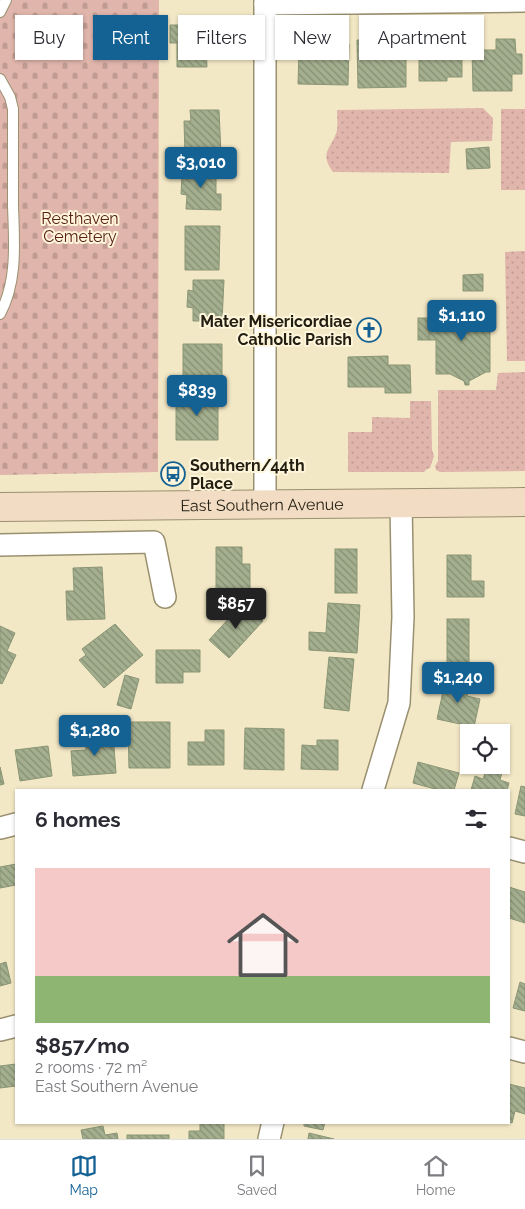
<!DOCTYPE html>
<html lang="en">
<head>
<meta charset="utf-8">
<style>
	:root { --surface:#fff; --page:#f2f2f3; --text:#2b2b33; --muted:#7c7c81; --line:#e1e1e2; --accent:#146194 }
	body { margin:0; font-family:Raleway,sans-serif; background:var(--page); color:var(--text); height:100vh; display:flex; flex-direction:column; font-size:19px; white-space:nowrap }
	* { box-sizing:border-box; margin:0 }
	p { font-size:16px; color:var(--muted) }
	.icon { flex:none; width:28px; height:28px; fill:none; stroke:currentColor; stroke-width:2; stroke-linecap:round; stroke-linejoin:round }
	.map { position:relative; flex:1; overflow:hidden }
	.drawer { position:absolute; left:15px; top:789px; width:495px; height:335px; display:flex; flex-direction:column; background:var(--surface); border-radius:0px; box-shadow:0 1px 4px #0004 }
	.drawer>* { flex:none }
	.hud { position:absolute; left:15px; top:15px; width:495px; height:45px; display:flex; gap:10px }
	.tools { position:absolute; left:460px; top:724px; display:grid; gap:10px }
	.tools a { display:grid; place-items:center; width:50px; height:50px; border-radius:0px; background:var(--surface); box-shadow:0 1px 4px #0004; font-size:25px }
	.price { position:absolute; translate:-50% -42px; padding:0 11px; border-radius:5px; background:var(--accent); color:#fff; font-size:16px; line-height:32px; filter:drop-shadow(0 1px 2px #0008) }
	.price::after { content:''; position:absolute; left:50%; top:30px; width:15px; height:11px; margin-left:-8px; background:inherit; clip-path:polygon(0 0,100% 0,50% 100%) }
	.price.current { background:#222; color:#fff }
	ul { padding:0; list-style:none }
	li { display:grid; align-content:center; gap:10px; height:265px; padding:0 20px }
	li span { display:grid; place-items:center; height:155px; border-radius:0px; color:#555 }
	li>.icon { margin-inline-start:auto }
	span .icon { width:90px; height:90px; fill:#fffc; stroke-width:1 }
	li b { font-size:21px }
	h2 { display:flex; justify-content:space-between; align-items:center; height:60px; padding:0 20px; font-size:21px }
	.tag { padding:0 18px; border-radius:0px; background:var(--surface); box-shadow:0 1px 4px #0004; font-size:18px; line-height:45px }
	.tag.current { background:var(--accent); color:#fff }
	.tab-bar { display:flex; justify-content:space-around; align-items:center; height:70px; border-top:1px solid var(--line); background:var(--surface); font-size:14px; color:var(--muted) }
	.tab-bar a { display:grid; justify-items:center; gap:2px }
	.tab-bar .current { color:var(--accent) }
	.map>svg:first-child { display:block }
	.green { fill:url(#green-dots) }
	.cemetery { fill:url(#cemetery-stones) }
	.building { fill:url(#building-back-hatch); stroke:#8a9575 }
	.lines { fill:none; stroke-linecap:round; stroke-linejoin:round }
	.lane-casing { stroke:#9a9070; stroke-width:12 }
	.street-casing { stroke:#9a9070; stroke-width:24 }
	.secondary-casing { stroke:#9a9070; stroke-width:30 }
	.lane { stroke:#fff; stroke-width:10 }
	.street { stroke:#fff; stroke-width:21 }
	.secondary { stroke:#f2dcc4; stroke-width:28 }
	.labels { text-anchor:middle; stroke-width:4; stroke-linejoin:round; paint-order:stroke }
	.park-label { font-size:16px; fill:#582016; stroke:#fef5da }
	.poi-label { font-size:16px; font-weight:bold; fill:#221e11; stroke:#fef5da; text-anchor:end }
	.street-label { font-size:16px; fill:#221e11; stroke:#fef5da }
</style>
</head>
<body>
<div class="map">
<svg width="525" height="1139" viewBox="0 0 525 1139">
	<defs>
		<pattern id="green-dots" width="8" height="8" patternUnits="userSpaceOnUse" patternTransform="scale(1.25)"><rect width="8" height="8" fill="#e0b5ab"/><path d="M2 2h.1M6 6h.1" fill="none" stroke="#c09b92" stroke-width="1.8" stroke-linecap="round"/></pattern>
		<pattern id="cemetery-stones" width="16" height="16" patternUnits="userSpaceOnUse" patternTransform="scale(1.25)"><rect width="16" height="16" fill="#e0b5ab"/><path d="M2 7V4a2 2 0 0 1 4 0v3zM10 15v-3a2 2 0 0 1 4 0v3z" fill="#c09b92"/></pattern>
		<pattern id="building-back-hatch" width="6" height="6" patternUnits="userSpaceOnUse" patternTransform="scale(1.25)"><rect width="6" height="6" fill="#a4af8f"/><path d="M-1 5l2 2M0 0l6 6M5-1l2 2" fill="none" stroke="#858e73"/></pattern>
	</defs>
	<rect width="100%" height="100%" fill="#f3e8c5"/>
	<g class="green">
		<path d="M483,108L493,118L492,141L451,142L449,173L333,172C318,151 333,148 337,130C338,125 337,116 337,110Z"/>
		<rect x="501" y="109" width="24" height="81"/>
		<path d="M525,251V361H507L505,252Z"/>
		<path d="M525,372V471L440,472L436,470L435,466L438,461V390H496L498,373Z"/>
		<path d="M410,401H431L432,450L434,456L430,468L427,469L424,472H348V432H372V417L410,418Z"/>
	</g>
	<path class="cemetery" d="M0,0H159L158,472L0,475Z"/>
	<g class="building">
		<path d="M198,19H225V44H206L207,67H177V43H170V25H199Z"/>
		<path d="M496,39H515L516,54H522V74H512V91H473L472,50H496Z"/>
		<path d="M357,40H378V51L406,50V87L358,88Z"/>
		<path d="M313,43L349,44L348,85L298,84L299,51H313Z"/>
		<path d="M444,43H462V77H447V81H419V50H444Z"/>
		<path d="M190,110H219L221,154L185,155L184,121H191Z"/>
		<path d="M489,147L490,168L467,169L466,149Z"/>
		<path d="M187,167H216V194H221V210L186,209L187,195L181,194L182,176H187Z"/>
		<path d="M185,226H220L219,270H185Z"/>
		<path d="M483,274V291H463V275Z"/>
		<path d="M193,280H224L222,321H193V308L187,307L188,290L193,291Z"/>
		<path d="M435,309H487V317H490V372H486L469,381V385H465L464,381L450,374H436V340H429V318H435Z"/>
		<rect x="418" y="318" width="11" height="22"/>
		<path d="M183,344H222V379H215V389H194L195,377H183Z"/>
		<path d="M388,356V365H410L411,393H385V387H348V357Z"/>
		<path d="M176,394L218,395V440H176Z"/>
		<path d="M168,472H177L178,475L168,476Z"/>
		<path d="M216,547H242V564H250V592H216Z"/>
		<rect x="335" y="549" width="22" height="44"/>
		<path d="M447,555H471V581H484V597H447Z"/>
		<path d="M102,567L105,619L67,620L66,591H74L73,568Z"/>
		<path d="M243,603L263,621L229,658L209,640Z"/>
		<path d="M328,603L360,605L357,653L309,650V632L326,633Z"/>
		<rect x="447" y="619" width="22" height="45"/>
		<path d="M115,624L143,655L104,688L79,660L86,655L82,649Z"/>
		<path d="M0,626L15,633L7,651L16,655L2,684L0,683Z"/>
		<path d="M156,650H200V672H183V683H156Z"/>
		<path d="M329,657L354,659L349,711L324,708Z"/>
		<path d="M125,675L139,679L131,709L117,705Z"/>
		<path d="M446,678L470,683L467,696L480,699L474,727L437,719Z"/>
		<path d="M128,722H170V768H129Z"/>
		<path d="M481,726L508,729L506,745L501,744V732H480Z"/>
		<path d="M245,728L284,729V770L244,769Z"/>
		<path d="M205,730H224V765H188V742H205Z"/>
		<path d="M113,734L116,773L73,776L71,751L86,750L85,736Z"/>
		<path d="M317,740H338V770L301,769L302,745L317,746Z"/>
		<path d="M48,746L52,776L20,781L15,750Z"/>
		<path d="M418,762L459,773L454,790H439L413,783Z"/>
		<path d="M488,765L503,769L500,780L509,783L507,790H471L475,776L483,779Z"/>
		<path d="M0,767L4,784L0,785Z"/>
		<path d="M521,786L525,787V816L515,814Z"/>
		<path d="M16,864V885L0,888V867Z"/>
		<path d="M509,887L525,892V923L509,918Z"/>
		<path d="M6,962L11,983L0,986V964Z"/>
		<path d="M520,982L525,984V1011L513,1008Z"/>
		<path d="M16,1064V1086L0,1088V1066Z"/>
		<path d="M509,1084L525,1088V1114L515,1111L512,1123L509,1122Z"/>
		<path d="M200,1122H224V1139H189V1131H200Z"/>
		<path d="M304,1122H325L323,1130L304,1126Z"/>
		<path d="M103,1126L105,1135L117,1133L118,1139H83L81,1130Z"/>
		<path d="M309,1133L334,1139H308Z"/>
		<rect x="127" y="1135" width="42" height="4"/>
	</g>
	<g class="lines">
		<g class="lane-casing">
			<g id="lane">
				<path d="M0,12L6,0"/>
				<path d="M0,79L10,97L13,109C13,141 13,173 13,205C14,242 18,280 0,314"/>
			</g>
		</g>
		<g class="street-casing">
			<g id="street">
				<path d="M265,4L525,1"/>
				<path d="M265,504V0"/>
				<path d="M0,545L154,542L165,597"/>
				<path d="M373,790L399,703L403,617L401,503"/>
				<path d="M0,828L16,824"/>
				<path d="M509,848L525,852"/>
				<path d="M0,1030L16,1026"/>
				<path d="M509,1048L525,1052"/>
				<path d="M269,1139L273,1122"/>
			</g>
		</g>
		<g class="secondary-casing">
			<g id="secondary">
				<path id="s1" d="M0,507L525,502"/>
			</g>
		</g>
		<use href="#lane" class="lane"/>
		<use href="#street" class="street"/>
		<use href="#secondary" class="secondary"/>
	</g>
	<defs>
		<g id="church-ring" transform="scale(1.25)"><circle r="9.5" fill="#fef5da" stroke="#146194" stroke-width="1.5"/><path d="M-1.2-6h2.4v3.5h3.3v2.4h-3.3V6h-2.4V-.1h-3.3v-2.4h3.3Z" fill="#146194"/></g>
		<g id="bus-ring" transform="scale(1.25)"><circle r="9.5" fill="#fef5da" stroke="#146194" stroke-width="1.5"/><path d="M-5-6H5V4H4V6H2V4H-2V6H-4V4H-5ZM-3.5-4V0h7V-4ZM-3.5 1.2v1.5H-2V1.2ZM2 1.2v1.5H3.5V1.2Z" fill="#146194"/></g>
	</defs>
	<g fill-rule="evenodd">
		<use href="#church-ring" x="369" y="330"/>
		<use href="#bus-ring" x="173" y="474"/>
	</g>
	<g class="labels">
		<g class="park-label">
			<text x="80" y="224">Resthaven<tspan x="80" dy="18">Cemetery</tspan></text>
		</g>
		<g class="poi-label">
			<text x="352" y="327">Mater Misericordiae<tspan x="352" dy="18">Catholic Parish</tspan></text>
			<text x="190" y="471" text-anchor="start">Southern/44th<tspan x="190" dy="18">Place</tspan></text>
		</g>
		<g class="street-label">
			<text dy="6" stroke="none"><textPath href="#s1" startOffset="262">East Southern Avenue</textPath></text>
		</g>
	</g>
</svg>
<div class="tools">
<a><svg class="icon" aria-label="locate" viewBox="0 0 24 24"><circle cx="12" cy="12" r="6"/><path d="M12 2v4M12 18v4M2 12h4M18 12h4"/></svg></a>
</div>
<b class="price" style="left:201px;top:189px">$3,010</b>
<b class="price" style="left:462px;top:342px">$1,110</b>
<b class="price" style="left:197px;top:417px">$839</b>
<b class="price current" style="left:236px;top:630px">$857</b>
<b class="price" style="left:458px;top:704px">$1,240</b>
<b class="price" style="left:95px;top:757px">$1,280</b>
<div class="hud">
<a class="tag">Buy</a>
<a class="tag current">Rent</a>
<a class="tag">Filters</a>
<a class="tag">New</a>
<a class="tag">Apartment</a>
</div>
<section class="drawer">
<h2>6 homes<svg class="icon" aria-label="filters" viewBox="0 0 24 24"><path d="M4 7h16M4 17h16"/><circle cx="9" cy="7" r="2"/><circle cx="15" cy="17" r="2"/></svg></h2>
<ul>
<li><span style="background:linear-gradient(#f6c9c9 70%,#8fb573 0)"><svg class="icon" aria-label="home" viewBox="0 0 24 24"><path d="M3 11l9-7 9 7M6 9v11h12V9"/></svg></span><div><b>$857/mo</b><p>2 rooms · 72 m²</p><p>East Southern Avenue</p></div></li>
</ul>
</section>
</div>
<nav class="tab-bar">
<a class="current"><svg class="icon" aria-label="map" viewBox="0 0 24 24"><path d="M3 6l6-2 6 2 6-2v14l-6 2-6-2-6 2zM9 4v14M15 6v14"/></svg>Map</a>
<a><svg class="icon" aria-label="saved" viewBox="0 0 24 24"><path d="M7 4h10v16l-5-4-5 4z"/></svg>Saved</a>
<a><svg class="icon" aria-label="home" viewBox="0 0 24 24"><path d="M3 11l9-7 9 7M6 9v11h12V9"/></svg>Home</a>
</nav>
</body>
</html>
